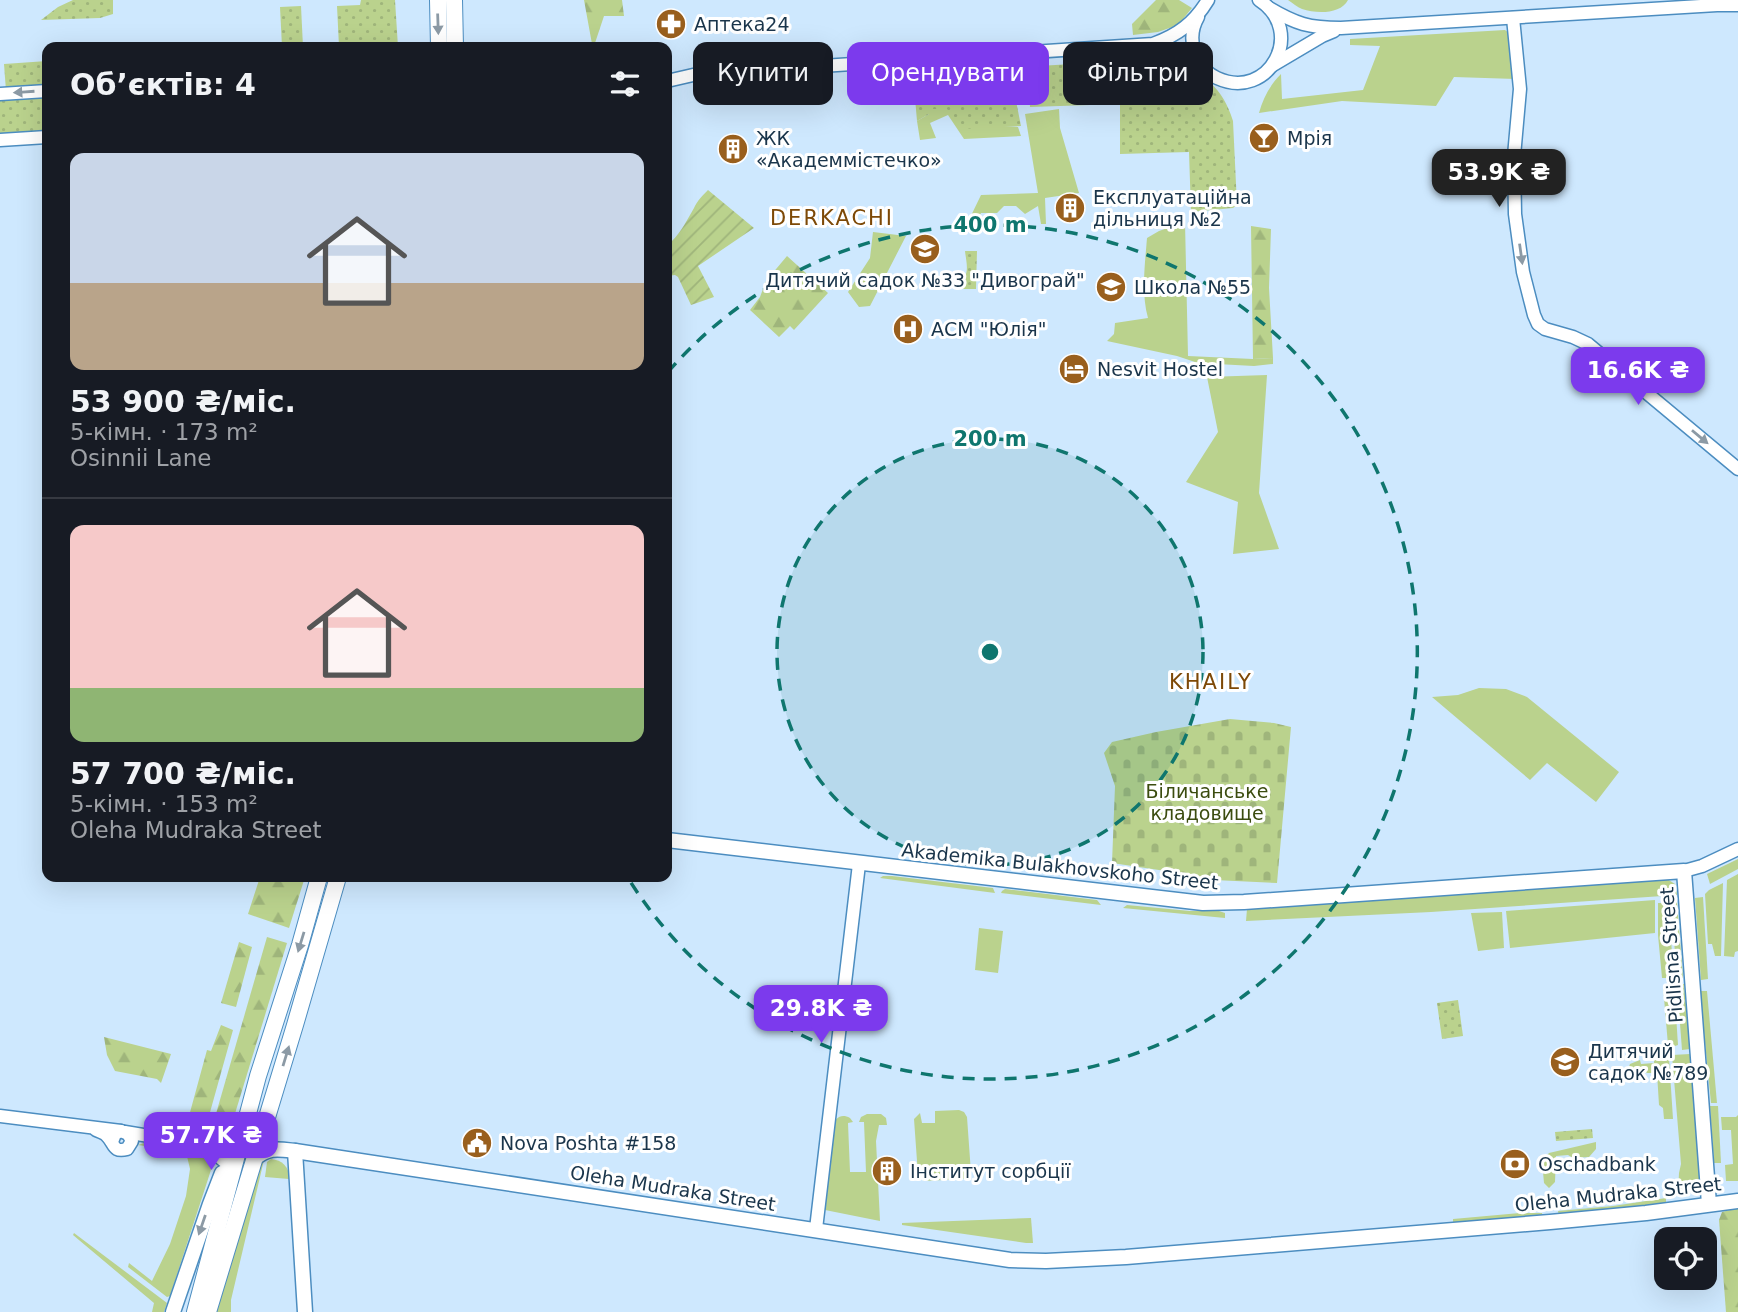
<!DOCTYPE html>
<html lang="uk">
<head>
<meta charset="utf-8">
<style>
	:root { --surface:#171b24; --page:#242831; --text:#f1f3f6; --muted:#9ea1a6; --line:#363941; --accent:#7c3aed }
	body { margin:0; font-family:"DejaVu Sans",sans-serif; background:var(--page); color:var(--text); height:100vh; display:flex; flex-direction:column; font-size:26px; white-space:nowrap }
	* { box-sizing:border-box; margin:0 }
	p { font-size:23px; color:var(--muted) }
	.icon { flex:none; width:38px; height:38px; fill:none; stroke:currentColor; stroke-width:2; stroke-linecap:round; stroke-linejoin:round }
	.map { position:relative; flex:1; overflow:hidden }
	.panel { position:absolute; left:42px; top:42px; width:630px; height:840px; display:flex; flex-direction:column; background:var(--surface); border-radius:14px; box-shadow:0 7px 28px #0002 }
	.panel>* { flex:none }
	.banner { position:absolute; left:693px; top:42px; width:665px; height:63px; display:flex; gap:14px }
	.controls { position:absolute; left:1654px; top:1227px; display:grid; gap:14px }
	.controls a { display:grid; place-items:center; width:63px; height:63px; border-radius:14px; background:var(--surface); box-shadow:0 7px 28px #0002; font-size:35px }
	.price { position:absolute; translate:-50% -60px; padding:0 16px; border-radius:14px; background:var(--accent); color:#fff; font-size:23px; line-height:46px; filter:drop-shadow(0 2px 4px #0008) }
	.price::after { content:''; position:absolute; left:50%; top:42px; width:21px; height:16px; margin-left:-10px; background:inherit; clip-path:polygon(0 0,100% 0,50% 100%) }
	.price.current { background:#222; color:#fff }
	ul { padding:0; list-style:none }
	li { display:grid; align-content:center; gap:14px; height:371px; padding:0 28px }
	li+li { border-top:2px solid var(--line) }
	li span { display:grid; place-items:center; height:217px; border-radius:14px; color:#555 }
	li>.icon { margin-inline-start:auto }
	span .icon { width:126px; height:126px; fill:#fffc; stroke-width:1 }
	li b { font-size:30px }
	h2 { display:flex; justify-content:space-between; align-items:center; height:84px; padding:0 28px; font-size:30px }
	.chip { padding:0 24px; border-radius:14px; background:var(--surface); box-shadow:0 7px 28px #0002; font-size:24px; line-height:63px }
	.chip.current { background:var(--accent); color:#fff }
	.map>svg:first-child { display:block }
	.grass { fill:#bad28d }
	.forest { fill:url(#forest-firs) }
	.cemetery { fill:url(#cemetery-stones) }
	.park { fill:url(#park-dots) }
	.garden { fill:url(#garden-furrows) }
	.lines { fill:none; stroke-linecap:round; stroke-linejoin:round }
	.secondary-casing { stroke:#4c8dc0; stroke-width:15 }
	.primary-casing { stroke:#4c8dc0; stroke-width:17 }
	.highway-casing { stroke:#4c8dc0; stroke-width:18 }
	.secondary { stroke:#fff; stroke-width:12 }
	.primary { stroke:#fff; stroke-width:14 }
	.highway { stroke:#fff; stroke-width:16 }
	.oneway { fill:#8c9aa5 }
	.ring { fill:none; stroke:#0f766e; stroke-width:3.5; stroke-dasharray:12 9 }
	.labels { text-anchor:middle; stroke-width:6; stroke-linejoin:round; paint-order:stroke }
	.poi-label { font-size:19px; fill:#1a354b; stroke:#fff; text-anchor:start }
	.park-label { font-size:19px; fill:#3b4c0f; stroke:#fff }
	.street-label { font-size:19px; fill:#1a354b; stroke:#fff }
	.neighbourhood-label { font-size:21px; letter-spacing:2px; fill:#7d4907; stroke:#fff }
	.centre { fill:#0f766e; stroke:#fff; stroke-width:3.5 }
	.ring-label { font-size:21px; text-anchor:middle; font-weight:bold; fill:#0f766e; stroke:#fff; stroke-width:6; stroke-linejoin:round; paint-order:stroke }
</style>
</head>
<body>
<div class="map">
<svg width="1738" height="1312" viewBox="0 0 1738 1312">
	<defs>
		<pattern id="forest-firs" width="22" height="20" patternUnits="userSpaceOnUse" patternTransform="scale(1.75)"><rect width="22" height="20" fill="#bad28d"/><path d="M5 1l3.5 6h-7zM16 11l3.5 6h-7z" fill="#9fb57b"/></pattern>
		<pattern id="cemetery-stones" width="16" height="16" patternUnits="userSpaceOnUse" patternTransform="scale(1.75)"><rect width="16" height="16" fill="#bad28d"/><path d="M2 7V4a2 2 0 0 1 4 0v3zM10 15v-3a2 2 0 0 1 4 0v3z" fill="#9fb57b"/></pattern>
		<pattern id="park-dots" width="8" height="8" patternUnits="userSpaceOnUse" patternTransform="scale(1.75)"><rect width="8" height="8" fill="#bad28d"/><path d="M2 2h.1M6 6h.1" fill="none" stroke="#9fb57b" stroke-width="1.8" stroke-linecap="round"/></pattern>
		<pattern id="garden-furrows" width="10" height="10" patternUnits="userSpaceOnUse" patternTransform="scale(1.75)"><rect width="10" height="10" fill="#bad28d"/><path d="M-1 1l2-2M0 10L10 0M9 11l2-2" fill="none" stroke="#9fb57b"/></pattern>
	</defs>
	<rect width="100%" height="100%" fill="#cee8fe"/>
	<g class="grass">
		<path d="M1288,0H1348C1341,14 1317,14 1302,9C1297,7 1293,3 1288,0Z"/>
		<path d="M1505,30L1509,33L1516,79L1454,77L1436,106L1342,101L1259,113C1263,98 1270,85 1281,74L1282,99L1363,90L1380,46L1350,45V39Z"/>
		<path d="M1006,71L1011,94L1001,126L1018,127L1021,136L964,139L948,115L930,123L936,138L920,140L917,121L929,114L928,97L915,98L913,75Z"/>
		<path d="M1059,109L1060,128L1079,193L1045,198L1046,224H1041L1038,206L1025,214L1016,206H1004L997,213H981L975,225L966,226L981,195L1038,193L1025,114Z"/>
		<path d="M1185,222L1188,356L1253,359L1273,358V364L1254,366L1198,363L1177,356L1107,341L1114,334L1115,323L1148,318C1141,293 1145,264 1147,238L1159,231Z"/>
		<path d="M873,232L906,236L870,306L859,307L848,292L870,258Z"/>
		<path d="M1267,375L1259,493L1279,549L1233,554L1238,502L1186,482L1218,432L1207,377Z"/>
		<path d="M1479,688L1506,689L1527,697L1619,772L1596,802L1547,763L1530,780L1432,697L1458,695Z"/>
		<path d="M1738,859V869L1710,884L1707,874Z"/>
		<path d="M1738,874V951L1735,952L1734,957L1724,956L1727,880Z"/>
		<path d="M883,876H892L993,888L995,893L880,878Z"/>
		<path d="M1667,879L1675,884L1677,895L1431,912L1246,921L1247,909L1250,907Z"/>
		<path d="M1723,883L1721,956H1715L1712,944H1708L1705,894L1709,890Z"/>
		<path d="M1005,889L1097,900L1101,905L1001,893L1002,891Z"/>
		<path d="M1703,897L1708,979L1701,980L1695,898Z"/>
		<path d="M1655,900V933L1510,948L1506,911Z"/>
		<path d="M1677,902L1683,978H1677L1671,903Z"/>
		<path d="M1658,903H1668L1674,978H1662L1658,935Z"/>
		<path d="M1127,905L1190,911H1219L1225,913V918L1123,908Z"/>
		<path d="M1502,912L1504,948L1478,951L1471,913Z"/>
		<path d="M979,928L1003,931L998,973L975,970Z"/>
		<path d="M1677,984H1684L1690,1049L1682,1050Z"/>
		<path d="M1674,985L1678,1045L1672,1047L1668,1045L1663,986Z"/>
		<path d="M1700,991H1707L1717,1103H1711Z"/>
		<path d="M1690,1054L1701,1184L1693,1190L1678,1193L1679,1173L1681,1164L1672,1055Z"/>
		<path d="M1669,1058L1673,1119H1664L1663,1108L1659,1105L1657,1073H1647L1645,1071L1633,1072L1632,1076L1627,1072L1630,1064L1640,1060L1641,1064L1654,1063V1059Z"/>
		<path d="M1710,1106H1718L1721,1163H1714Z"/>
		<path d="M959,1110L964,1112L967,1117L971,1173L963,1179L924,1181L918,1175L914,1119L920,1113L922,1123H935V1111Z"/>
		<path d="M867,1114H881L886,1118L887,1125H879L876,1141L880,1221L825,1210L832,1127C835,1118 841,1113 850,1118L853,1122L848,1123L850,1172H866L864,1122H859L861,1117Z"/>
		<path d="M1738,1115V1181H1726L1725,1165L1733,1164L1731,1130H1722L1721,1117H1736Z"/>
		<path d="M150,1141C165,1143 208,1143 211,1162C212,1163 211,1171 210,1173L170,1296L167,1297L128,1267L129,1263L152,1281L170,1244L186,1196L190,1169L186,1152L138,1145Z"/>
		<path d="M1596,1142V1149L1589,1157L1573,1158L1568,1155L1556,1156L1555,1182L1549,1188L1544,1183L1542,1161L1549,1153Z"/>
		<path d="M271,1159C282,1160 290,1167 289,1179L265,1177L267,1162Z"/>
		<path d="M264,1160L231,1300V1312H213L259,1164Z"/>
		<path d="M1666,1198V1205L1559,1217L1558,1211L1613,1206Z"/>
		<path d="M1520,1213H1542L1543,1219L1453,1227V1219Z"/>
		<path d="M1031,1218L1033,1243H1026L902,1225V1223Z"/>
		<path d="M74,1233L167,1303L164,1312H152L154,1303L73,1235Z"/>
	</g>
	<g class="forest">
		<path d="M584,0H622L624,16H604L595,43L592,44Z"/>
		<path d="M1156,0H1179L1192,8L1178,25L1158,32L1133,35L1132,24Z"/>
		<path d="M1251,226L1271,229L1269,288L1273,358L1253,359Z"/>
		<path d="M787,256L828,293L794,330L790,326L779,337L750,310L760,297L766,281Z"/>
		<path d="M260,877H305L289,928L248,914Z"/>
		<path d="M267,937L287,943L230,1130L225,1136L216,1140L211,1137V1131Z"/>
		<path d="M239,942L252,947L236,1007L221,1003Z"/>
		<path d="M221,1025L233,1030L207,1123L196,1122L192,1139L183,1138L207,1050L211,1051Z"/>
		<path d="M104,1037L171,1054L161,1083L157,1079L115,1071L107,1055Z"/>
		<path d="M1738,1208V1312H1726L1719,1220L1722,1212Z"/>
	</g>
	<path class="cemetery" d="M1230,719L1274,723L1291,727L1277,883L1193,879L1179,873L1112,863L1115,786L1104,753L1112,742L1156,732Z"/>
	<g class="park">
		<path d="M73,0H113V14L100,18L41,20L58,7Z"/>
		<path d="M361,0H395L398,47H339L337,6L360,5Z"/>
		<path d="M301,6L303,47H282L280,7Z"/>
		<path d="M1172,58C1203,74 1223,87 1233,121L1237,205L1233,208L1191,212L1189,152L1120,154V104L1030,107L1029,93H1044V83L1024,85L1022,67Z"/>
		<path d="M47,61V88L6,91L4,64Z"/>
		<path d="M1011,76L1021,126L962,129L947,109H929V114L917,121L915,98L918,97L916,80Z"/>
		<path d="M47,96V133L0,136V99Z"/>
		<path d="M965,251H977L976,289H961L962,280C970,273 966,261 965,251Z"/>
		<path d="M1458,1000L1463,1036L1442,1039L1437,1003Z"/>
		<path d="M1592,1129L1593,1138L1556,1141L1555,1132Z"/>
	</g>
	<path class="garden" d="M708,190L754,228L698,266L714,297L691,305L678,277L675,275L667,276V239L672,241C682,231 687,220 694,208C697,201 703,195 708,190Z"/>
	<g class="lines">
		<g class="secondary-casing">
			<g id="secondary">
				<path d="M1269,8C1296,24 1309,28 1341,28L1717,5H1738"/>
				<path d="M1198,17C1190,31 1191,46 1198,59C1202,68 1208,74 1217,78C1269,102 1307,31 1259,0"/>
				<path d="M1513,18L1520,89L1514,156L1515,214L1523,272L1534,315L1538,324L1545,329L1573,337L1588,344L1738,469"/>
				<path d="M1153,45L1183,53L1198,63"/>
				<path d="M1273,65L1322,36L1334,31"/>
				<path d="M667,81L693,75L732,72L1153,44C1178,35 1194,23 1208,0"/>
				<path d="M0,94L47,91"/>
				<path d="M0,140L47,137"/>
				<path d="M1684,871L1702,866L1738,849"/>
				<path d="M0,1116L121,1131"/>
				<path d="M96,1130C98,1131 104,1133 106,1135C115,1143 112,1153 127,1149L132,1141L128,1134L121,1131L115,1134L112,1142"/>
				<path d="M125,1132L203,1145C220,1145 233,1139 244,1126"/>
				<path d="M203,1145C215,1151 222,1162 234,1168"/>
				<path d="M816,1229L859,864"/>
			</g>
		</g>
		<g class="primary-casing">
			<g id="primary">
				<path d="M667,840L1203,903L1244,902L1684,871L1709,1204"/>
				<path d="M295,1151L305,1312"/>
				<path d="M254,1159C269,1147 277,1149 295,1151L1010,1260L1046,1261L1126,1257L1550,1222L1646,1213L1738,1201"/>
				<path d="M173,1312L210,1204L222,1173L234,1168"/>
			</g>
		</g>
		<g class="highway-casing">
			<g id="highway">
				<path d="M438,0L439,47"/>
				<path d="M454,0L455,47"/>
				<path d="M195,1312L258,1076L300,945L319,877"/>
				<path d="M208,1312L295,1025L338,877"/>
			</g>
		</g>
		<use href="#secondary" class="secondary"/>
		<use href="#primary" class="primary"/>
		<use href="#highway" class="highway"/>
	</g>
	<defs><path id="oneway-solid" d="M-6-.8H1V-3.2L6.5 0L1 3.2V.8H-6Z" transform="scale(1.75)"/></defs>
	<g class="oneway">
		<use href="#oneway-solid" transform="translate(438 24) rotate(88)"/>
		<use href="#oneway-solid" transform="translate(24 92) rotate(176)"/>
		<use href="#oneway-solid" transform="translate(1521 254) rotate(82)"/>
		<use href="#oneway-solid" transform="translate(1700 437) rotate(40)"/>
		<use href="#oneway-solid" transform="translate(301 942) rotate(107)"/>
		<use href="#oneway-solid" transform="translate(286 1056) rotate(-73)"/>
		<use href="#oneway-solid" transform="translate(202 1225) rotate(109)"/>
	</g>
	<circle cx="990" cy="652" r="213" fill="#0f766e" fill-opacity=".12"/>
	<g class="ring">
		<circle cx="990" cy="652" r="213"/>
		<path d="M668 372A427 427 0 1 1 628 878"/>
	</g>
	<defs>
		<g id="pharmacy-disc" transform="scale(1.575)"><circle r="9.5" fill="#995f1d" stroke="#fff"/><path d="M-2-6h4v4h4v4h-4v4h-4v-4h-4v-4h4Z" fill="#fff"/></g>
		<g id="bar-disc" transform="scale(1.575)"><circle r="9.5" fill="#995f1d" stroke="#fff"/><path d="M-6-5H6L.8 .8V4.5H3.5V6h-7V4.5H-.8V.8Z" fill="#fff"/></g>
		<g id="building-disc" transform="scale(1.575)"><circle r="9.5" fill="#995f1d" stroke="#fff"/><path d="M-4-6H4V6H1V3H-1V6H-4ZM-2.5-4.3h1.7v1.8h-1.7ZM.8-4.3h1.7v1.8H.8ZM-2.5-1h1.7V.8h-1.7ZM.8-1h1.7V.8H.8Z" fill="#fff"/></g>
		<g id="school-disc" transform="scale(1.575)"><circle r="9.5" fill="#995f1d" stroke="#fff"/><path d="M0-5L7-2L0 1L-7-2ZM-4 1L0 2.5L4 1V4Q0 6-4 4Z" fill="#fff"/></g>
		<g id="hospital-disc" transform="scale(1.575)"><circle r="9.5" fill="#995f1d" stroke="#fff"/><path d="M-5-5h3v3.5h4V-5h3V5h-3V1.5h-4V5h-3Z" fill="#fff"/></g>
		<g id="hotel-disc" transform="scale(1.575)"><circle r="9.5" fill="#995f1d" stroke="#fff"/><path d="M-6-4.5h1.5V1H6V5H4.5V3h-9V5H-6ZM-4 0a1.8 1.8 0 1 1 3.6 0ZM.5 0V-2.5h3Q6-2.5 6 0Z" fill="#fff"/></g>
		<g id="civic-disc" transform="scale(1.575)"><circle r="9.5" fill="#995f1d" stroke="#fff"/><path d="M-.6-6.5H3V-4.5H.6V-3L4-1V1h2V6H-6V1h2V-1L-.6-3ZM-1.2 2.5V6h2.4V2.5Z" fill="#fff"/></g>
		<g id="bank-disc" transform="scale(1.575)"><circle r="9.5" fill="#995f1d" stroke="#fff"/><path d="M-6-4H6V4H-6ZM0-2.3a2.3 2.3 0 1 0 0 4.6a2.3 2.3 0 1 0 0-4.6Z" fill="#fff"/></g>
	</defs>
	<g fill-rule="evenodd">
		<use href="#pharmacy-disc" x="671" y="24"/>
		<use href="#bar-disc" x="1264" y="138"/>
		<use href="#building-disc" x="733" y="149"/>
		<use href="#building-disc" x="1070" y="208"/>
		<use href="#school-disc" x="925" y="249"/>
		<use href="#school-disc" x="1111" y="287"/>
		<use href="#hospital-disc" x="908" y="329"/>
		<use href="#hotel-disc" x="1074" y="369"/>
		<use href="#school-disc" x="1565" y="1062"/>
		<use href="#civic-disc" x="477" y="1143"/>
		<use href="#bank-disc" x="1515" y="1164"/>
		<use href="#building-disc" x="887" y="1171"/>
	</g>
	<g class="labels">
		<g class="poi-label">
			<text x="694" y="31">Аптека24</text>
			<text x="756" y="145">ЖК<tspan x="756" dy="22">«Академмістечко»</tspan></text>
			<text x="1287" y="145">Мрія</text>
			<text x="1093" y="204">Експлуатаційна<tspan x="1093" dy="22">дільниця №2</tspan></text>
			<text x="925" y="287" text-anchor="middle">Дитячий садок №33 "Дивограй"</text>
			<text x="1134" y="294">Школа №55</text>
			<text x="931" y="336">АСМ "Юлія"</text>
			<text x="1097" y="376">Nesvit Hostel</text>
			<text x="1588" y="1058">Дитячий<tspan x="1588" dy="22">садок №789</tspan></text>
			<text x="500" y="1150">Nova Poshta #158</text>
			<text x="1538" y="1171">Oschadbank</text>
			<text x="910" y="1178">Інститут сорбції</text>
		</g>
		<g class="park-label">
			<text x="1207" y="798">Біличанське<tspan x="1207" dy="22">кладовище</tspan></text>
		</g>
		<g class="street-label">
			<text transform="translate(1060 866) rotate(6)" y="7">Akademika Bulakhovskoho Street</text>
			<text transform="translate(1671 955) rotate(-94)" y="7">Pidlisna Street</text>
			<text transform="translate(673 1188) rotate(9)" y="7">Oleha Mudraka Street</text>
			<text transform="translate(1618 1194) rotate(-6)" y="7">Oleha Mudraka Street</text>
		</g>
		<g class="neighbourhood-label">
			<text x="832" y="225">DERKACHI</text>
			<text x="1211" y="689">KHAILY</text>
		</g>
	</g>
	<circle cx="990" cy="652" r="10" class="centre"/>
	<g class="ring-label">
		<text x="990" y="232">400 m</text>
		<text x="990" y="446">200 m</text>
	</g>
</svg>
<div class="controls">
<a><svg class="icon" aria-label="locate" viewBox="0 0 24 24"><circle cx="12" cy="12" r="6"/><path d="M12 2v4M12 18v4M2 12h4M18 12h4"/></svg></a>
</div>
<b class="price current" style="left:1499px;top:209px">53.9K ₴</b>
<b class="price" style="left:1638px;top:407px">16.6K ₴</b>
<b class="price" style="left:821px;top:1045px">29.8K ₴</b>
<b class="price" style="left:211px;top:1172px">57.7K ₴</b>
<div class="banner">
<a class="chip">Купити</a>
<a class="chip current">Орендувати</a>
<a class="chip">Фільтри</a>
</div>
<section class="panel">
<h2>Об’єктів: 4<svg class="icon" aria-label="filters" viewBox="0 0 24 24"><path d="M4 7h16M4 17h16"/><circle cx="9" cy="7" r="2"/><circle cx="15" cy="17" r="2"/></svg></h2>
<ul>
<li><span style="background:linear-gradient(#c9d6e8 60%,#b9a48a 0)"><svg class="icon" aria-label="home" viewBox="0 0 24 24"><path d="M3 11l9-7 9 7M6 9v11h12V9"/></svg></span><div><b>53 900 ₴/міс.</b><p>5-кімн. · 173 m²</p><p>Osinnii Lane</p></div></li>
<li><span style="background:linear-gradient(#f6c9c9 75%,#8fb573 0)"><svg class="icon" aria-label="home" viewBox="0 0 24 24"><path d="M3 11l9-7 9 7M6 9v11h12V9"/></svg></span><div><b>57 700 ₴/міс.</b><p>5-кімн. · 153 m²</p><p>Oleha Mudraka Street</p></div></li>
</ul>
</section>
</div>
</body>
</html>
